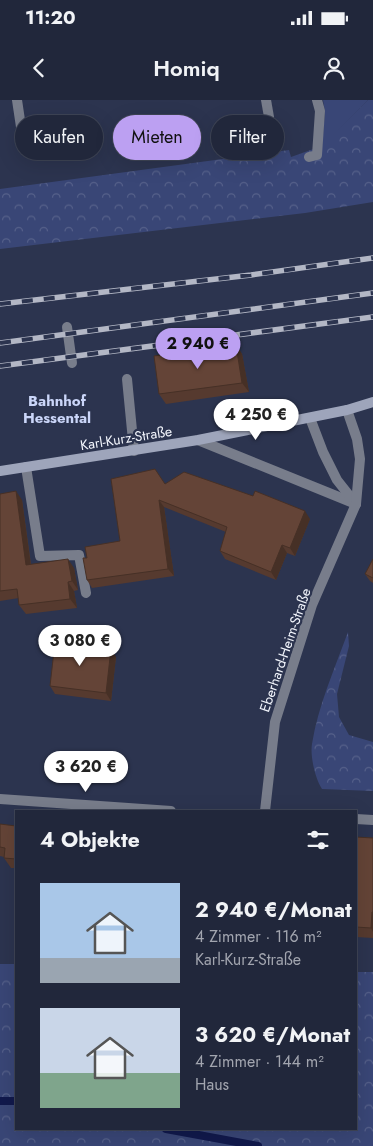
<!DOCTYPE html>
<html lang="de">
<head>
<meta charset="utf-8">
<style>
	:root { --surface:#21273b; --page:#292f42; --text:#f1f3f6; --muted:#a2a5af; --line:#3e4455; --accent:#bca0f2 }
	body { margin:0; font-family:Jost,sans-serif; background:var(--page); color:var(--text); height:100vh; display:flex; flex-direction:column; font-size:19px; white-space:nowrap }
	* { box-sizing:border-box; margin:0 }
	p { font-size:16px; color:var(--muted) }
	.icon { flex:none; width:28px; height:28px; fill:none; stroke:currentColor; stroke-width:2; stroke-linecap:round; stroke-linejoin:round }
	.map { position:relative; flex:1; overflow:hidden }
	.drawer { position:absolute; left:15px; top:710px; width:342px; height:320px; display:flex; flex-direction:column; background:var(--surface); border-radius:0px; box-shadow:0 5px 20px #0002,0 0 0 1px var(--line) }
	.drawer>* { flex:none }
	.hud { position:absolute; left:15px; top:15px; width:344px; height:45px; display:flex; gap:10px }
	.price { position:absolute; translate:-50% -42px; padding:0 11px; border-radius:18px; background:#fff; color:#222; font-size:16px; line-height:32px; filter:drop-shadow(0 1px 2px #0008) }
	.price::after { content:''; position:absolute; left:50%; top:30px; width:15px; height:11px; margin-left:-8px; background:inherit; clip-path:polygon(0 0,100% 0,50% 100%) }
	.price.selected { background:var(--accent); color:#111 }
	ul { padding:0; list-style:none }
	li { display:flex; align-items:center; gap:15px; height:125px; padding:0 25px }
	li span { display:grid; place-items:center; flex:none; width:140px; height:100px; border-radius:0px; color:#555 }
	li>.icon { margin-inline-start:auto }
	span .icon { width:60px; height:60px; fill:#fffc; stroke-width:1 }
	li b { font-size:21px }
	h2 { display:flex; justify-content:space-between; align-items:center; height:60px; padding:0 25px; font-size:21px }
	.tag { padding:0 18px; border-radius:22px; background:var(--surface); box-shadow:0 5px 20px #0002,0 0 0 1px var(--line); font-size:18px; line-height:45px }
	.tag.selected { background:var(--accent); color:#111 }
	.status { display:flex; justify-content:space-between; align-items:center; height:35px; padding:0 25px; background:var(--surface); direction:ltr }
	.status svg { height:14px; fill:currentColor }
	header { display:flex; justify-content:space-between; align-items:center; height:65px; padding:0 25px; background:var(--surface); font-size:22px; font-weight:600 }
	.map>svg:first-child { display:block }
	.grass { fill:#394676 }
	.forest { fill:url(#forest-crowns) }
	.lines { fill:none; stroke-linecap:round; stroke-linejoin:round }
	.stream { stroke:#11194c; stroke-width:8 }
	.lane { stroke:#787d8b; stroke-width:10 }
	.street { stroke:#787d8b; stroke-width:10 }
	.secondary { stroke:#9ea5bb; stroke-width:10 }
	.rail-casing { stroke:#b3b7c5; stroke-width:5.5 }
	.rail { stroke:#2c344f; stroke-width:4; stroke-dasharray:11; stroke-linecap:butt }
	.wall { fill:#563a2f }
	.shaded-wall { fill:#463026 }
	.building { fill:#644437; stroke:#463026 }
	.labels { text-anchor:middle; stroke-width:4.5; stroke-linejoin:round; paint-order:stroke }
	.street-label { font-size:14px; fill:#f2f5fc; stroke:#2c344f }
	.neighbourhood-label { font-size:15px; font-weight:bold; fill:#cbd6f9; stroke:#2c344f }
</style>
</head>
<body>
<div class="status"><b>11:20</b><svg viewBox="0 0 49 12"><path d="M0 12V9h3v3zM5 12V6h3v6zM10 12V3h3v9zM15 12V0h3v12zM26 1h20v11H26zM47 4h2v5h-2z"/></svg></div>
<header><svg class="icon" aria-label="back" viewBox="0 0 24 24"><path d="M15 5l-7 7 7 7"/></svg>Homiq<svg class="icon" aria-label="person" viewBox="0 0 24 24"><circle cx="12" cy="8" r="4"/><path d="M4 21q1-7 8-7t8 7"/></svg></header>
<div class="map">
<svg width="373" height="1046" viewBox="0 0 373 1046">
	<defs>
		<pattern id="forest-crowns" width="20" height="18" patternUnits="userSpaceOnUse" patternTransform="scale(1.25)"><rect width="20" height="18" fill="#394676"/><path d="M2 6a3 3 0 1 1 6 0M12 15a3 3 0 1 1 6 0" fill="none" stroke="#56618a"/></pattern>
	</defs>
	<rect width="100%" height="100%" fill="#2c344f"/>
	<path class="grass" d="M323,0H368L322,47L325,12Z"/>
	<g class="forest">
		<path d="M368,0H373V102L305,113L0,149V89L289,50L291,57L322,46Z"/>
		<path d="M348,532L349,546L337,594L339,617L349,635L373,642V691L322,689C315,678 310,656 312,644C318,606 335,568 348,532Z"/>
		<path d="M0,864H16V1029H356V872H373V1046H0Z"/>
	</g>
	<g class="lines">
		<g class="stream">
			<path d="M0,1001H16"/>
			<path d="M166,1029L258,1046"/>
		</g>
		<g class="lane">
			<path d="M17,0L24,47"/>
			<path d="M266,0L269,17"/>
			<path d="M309,57L317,55L320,11L317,0"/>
			<path d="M67,227L72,263"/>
			<path d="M127,279L134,351"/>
			<path d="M198,340L356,404"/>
			<path d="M26,367L40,456L79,455L86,493"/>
		</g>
		<g class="street">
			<path d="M310,318L323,352L337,380L356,404"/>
			<path d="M0,699L171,711"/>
			<path d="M265,711L275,622L312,505L356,404L360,359L357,339L347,310"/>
			<path d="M356,719L373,720"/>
		</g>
		<path class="secondary" d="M0,371L198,340L347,310L373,302"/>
		<g class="rail-casing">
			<g id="rail">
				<path d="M0,204L251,175L373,158"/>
				<path d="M0,243L373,193"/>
				<path d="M0,266L373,217"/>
			</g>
		</g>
		<use href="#rail" class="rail"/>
	</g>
	<g class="wall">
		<path d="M236,245L242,254L249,292L166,304L159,294Z"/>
		<path d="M165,384L310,419L295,456L287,453L276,480L225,459L220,451L226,432L164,407L174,476L92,488L87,480V458L120,441Z"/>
		<path d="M0,394L22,400L31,464L74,468L78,490L74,491L77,508L26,514L19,505V498L0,501Z"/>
		<path d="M373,459V483L370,481L365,474Z"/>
		<path d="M116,557L111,601L55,594L50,586Z"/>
		<path d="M0,724L16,726V768H11L4,758V757L0,756Z"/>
		<path d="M356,737L373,738V838L356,837Z"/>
	</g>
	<g class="shaded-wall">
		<path d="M236,245L242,254L249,292L242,283Z"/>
		<path d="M16,391L22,400L32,474L26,465Z"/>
		<path d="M159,400L164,407L174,476L168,469Z"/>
		<path d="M305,411L310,419L295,456L290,448Z"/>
		<path d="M282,445L287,453L276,480L271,472Z"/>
		<path d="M68,459L74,468L78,490L72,481Z"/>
		<path d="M68,482L74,491L77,508L70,499Z"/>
		<path d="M111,549L116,557L111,601L106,593Z"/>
		<path d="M372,812L373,814V832L371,828Z"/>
	</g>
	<g class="building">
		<path d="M236,245L242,283L159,294L154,256Z"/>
		<path d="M155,369L165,384L184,372L253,396L255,391L305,411L290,448L282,445L271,472L220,451L227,427L159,400L168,469L87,480L83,458H87L85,447L120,441L111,379Z"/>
		<path d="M16,391L26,465L68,459L72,481L68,482L70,499L19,505L17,489L0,491V394Z"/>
		<path d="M373,459V478L365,474Z"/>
		<path d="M55,542L111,549L106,593L50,586Z"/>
		<path d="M0,724L16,726V759L4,758L5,748L0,747Z"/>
		<path d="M356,737L373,738V812H372L371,828L356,827Z"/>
	</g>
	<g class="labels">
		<g class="street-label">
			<text transform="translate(126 338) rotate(-9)" y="5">Karl-Kurz-Straße</text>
			<text transform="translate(285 550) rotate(-71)" y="5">Eberhard-Heim-Straße</text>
		</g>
		<g class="neighbourhood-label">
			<text x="57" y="306">Bahnhof<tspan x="57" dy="17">Hessental</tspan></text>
		</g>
	</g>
</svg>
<b class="price selected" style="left:198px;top:270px">2 940 €</b>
<b class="price" style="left:256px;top:341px">4 250 €</b>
<b class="price" style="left:80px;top:567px">3 080 €</b>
<b class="price" style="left:86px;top:693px">3 620 €</b>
<div class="hud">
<a class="tag">Kaufen</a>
<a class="tag selected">Mieten</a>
<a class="tag">Filter</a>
</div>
<section class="drawer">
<h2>4 Objekte<svg class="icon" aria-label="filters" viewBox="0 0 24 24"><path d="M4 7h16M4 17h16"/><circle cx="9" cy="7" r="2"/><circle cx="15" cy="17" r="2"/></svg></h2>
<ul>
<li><span style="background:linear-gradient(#a9c7e8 75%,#9aa5b1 0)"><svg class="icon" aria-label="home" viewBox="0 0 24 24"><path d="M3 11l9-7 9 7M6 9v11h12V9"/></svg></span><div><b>2 940 €/Monat</b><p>4 Zimmer · 116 m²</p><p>Karl-Kurz-Straße</p></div></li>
<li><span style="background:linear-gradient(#c9d6e8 65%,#7fa58c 0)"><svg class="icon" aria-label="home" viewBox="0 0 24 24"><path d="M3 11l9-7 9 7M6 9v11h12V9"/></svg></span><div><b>3 620 €/Monat</b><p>4 Zimmer · 144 m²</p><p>Haus</p></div></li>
</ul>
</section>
</div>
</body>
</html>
